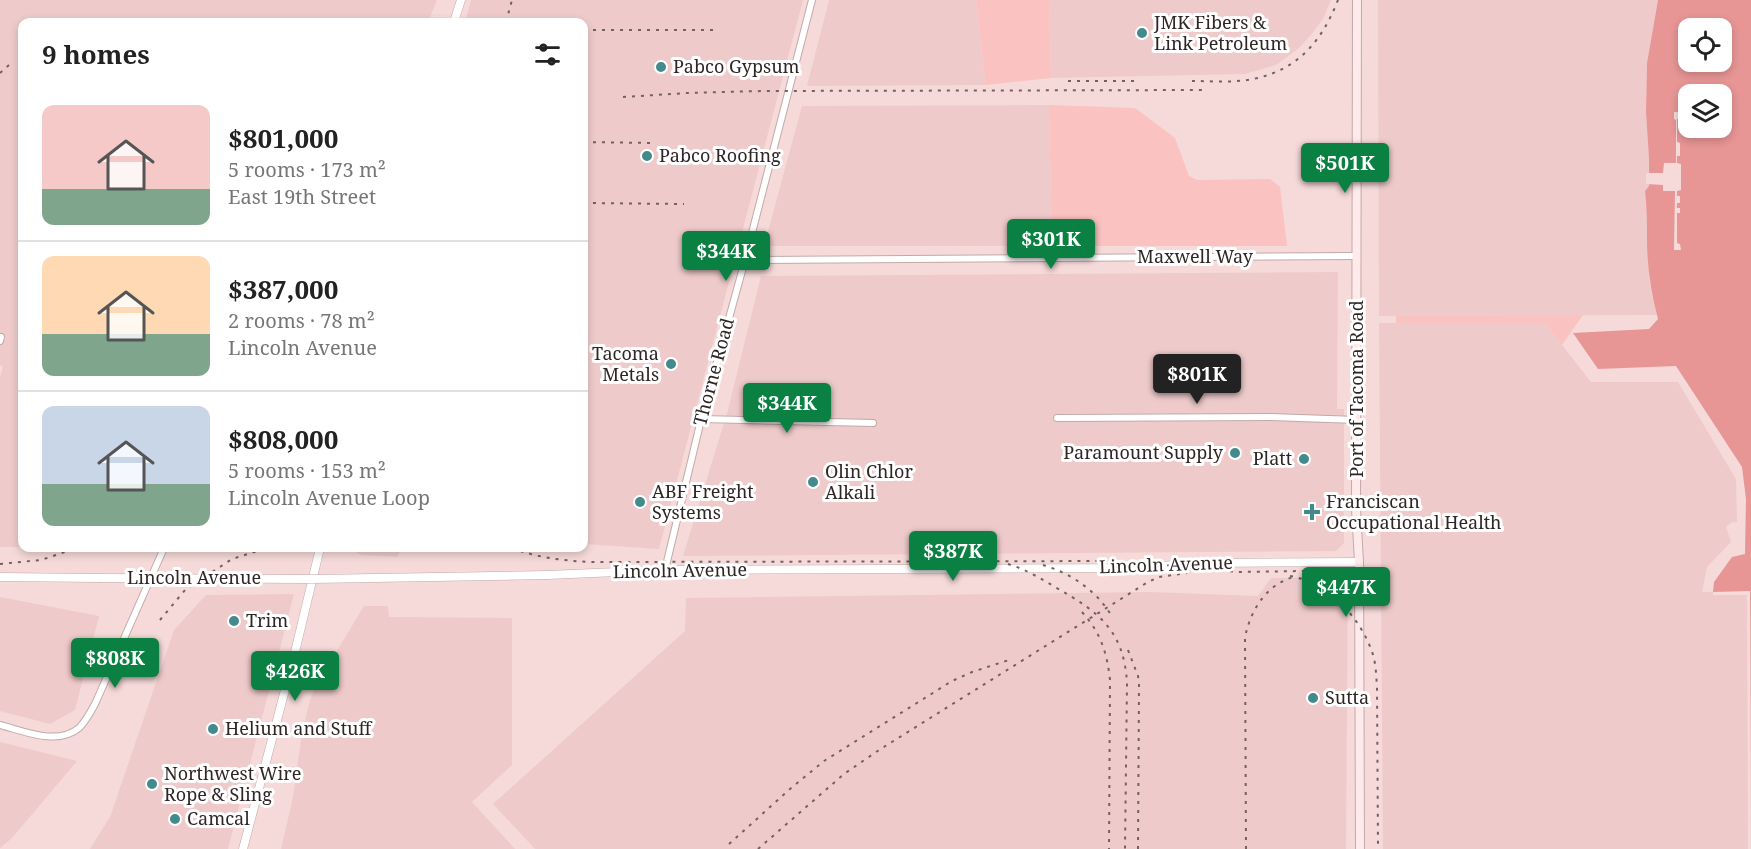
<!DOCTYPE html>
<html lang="en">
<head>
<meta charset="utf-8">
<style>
	:root { --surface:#fff; --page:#f2f2f2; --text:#222; --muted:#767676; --line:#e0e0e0; --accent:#0b8043 }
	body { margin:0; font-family:"Noto Serif",serif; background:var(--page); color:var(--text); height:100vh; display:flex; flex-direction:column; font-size:22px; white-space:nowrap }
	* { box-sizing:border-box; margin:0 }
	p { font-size:20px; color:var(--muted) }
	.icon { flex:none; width:33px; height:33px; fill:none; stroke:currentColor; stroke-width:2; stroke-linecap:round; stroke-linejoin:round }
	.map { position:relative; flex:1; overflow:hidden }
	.drawer { position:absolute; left:18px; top:18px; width:570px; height:534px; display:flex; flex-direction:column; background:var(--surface); border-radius:12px; box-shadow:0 3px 9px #0003 }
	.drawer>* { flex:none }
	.controls { position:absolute; left:1678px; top:18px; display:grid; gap:12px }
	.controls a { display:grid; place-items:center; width:54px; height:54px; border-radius:12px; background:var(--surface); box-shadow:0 3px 9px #0003; font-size:30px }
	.price { position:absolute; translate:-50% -51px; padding:0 14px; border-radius:6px; background:var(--accent); color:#fff; font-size:20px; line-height:39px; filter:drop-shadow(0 2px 3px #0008) }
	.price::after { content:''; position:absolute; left:50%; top:36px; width:18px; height:14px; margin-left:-9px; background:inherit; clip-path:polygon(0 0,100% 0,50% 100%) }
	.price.selected { background:#222; color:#fff }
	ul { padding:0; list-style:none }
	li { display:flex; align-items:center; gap:18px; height:150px; padding:0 24px }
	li+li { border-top:2px solid var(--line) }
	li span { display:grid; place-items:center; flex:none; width:168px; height:120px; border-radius:12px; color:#555 }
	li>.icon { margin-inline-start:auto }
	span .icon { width:72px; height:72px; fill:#fffc; stroke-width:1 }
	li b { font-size:26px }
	h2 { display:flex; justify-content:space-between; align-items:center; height:72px; padding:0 24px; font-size:26px }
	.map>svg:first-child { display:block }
	.built { fill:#eecbca }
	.green { fill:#fac2c1 }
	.water { fill:#e89595; fill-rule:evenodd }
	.pier { fill:#f5dad9 }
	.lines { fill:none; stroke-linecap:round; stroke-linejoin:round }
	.minor-casing { stroke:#c3a9a8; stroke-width:8 }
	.tertiary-casing { stroke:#c3a9a8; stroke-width:9 }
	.secondary-casing { stroke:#c3a9a8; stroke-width:10 }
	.minor { stroke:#fff; stroke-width:6 }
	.tertiary { stroke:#fff; stroke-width:8 }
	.secondary { stroke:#feeaea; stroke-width:8 }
	.rail { stroke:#716161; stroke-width:2; stroke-dasharray:3 6; stroke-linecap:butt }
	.tertiary-bridge-casing { stroke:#c3a9a8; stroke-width:9; stroke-linecap:butt }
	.tertiary-bridge { stroke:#fff; stroke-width:8 }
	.poi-dot { fill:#428a8c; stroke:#fff; stroke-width:2 }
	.labels { text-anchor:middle; stroke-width:6; stroke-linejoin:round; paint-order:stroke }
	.poi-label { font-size:18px; fill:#2f2525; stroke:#fff; text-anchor:start }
	.street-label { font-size:18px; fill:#2f2525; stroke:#fff }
</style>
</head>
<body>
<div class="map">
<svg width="1751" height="849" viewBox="0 0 1751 849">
	<rect width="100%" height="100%" fill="#f5dad9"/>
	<g class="built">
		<path d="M0,0H437L428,22H22V547H0V377L3,367L0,365Z"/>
		<path d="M471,0H803L659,549L584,544V22H465Z"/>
		<path d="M829,0H976L986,85L807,86Z"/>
		<path d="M1049,0H1331L1323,19L1311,35L1299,48L1276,65L1245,74L1051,78Z"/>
		<path d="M1378,0H1658L1647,63L1646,112L1649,159V186L1645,191L1648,216L1647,240L1650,284L1657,315L1379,316Z"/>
		<path d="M1049,105L1052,246H764L802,106Z"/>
		<path d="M1338,272L1337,409H1344V543L1336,551L683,556L728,410L761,276Z"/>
		<path d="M1379,323H1545L1591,382H1678L1736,479L1737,522H1732L1726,527L1731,542L1707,567L1702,592L1750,591L1751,849H1383Z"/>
		<path d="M349,548H402L397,557L361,555Z"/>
		<path d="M1348,577L1346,849H535L493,804L685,631L686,598L1150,592L1258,596L1271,578Z"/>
		<path d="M294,594L228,849H90L110,817L174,630L206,595Z"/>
		<path d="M0,597L99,616L75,710L50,724L0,711Z"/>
		<path d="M364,606H388L389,617L512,618V765L472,802L515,849H281L293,797L302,733L309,704L315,687Z"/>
		<path d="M0,742L77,761L12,838L0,848Z"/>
	</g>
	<g class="green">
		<path d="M976,0H1049L1051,78L986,85Z"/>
		<path d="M1049,105L1135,108L1175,138L1189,176L1197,180L1270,179L1280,187L1287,246H1052Z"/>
		<path d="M1583,315L1562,345L1545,323H1396V316Z"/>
	</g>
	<path class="water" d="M1658,0H1751V849L1750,592H1713L1714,582L1732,557L1745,554L1746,499L1742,467L1676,366L1598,369L1573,333L1649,329L1658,319C1651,293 1647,266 1647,239C1647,222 1647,207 1645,191L1649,186V159L1646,112L1647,63ZM1689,28H1722V62H1689ZM1689,94H1722V128H1689Z"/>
	<g class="pier">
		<path d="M1674,112H1680V119H1677V142L1680,143V156H1677V163L1681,164V190L1677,191V196H1680V203H1677V208H1680V213H1677V243L1680,244L1681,250H1674L1675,191H1663V185L1646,184V173H1663L1664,163H1676V120L1674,119Z"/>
		<path d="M1750,591L1751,849H1748L1747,595H1713V592Z"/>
	</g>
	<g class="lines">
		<g class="minor-casing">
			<g id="minor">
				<path d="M745,260L1357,256"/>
				<path d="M0,341L1,337"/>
				<path d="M1057,418L1271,417L1357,420"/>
				<path d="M701,419L873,423"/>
				<path d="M665,570L700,424L745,260L812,0"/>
				<path d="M0,725C24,731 57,746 79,728C86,721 90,713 95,704L164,548"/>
			</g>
		</g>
		<g class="tertiary-casing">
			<g id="tertiary">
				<path d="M454,22L461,0"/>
				<path d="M547,575L665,570L1134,568L1202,563L1359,562"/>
				<path d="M0,577L98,578"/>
				<path d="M243,849L295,652L320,548"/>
			</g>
		</g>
		<g class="secondary-casing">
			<path id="secondary" d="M1357,0L1356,509L1359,562L1360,849"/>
		</g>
		<use href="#minor" class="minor"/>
		<use href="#tertiary" class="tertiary"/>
		<use href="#secondary" class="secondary"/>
		<g class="rail">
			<path d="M506,22L512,0"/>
			<path d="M584,30H717"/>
			<path d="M0,73L9,65"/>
			<path d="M1068,81H1138"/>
			<path d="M1192,81C1212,81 1234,83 1253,79C1298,70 1322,41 1338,0"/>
			<path d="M623,97L687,93L763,91L1207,90"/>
			<path d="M584,142L653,143"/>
			<path d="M584,203L684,204"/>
			<path d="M512,548C538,558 565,561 593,562L1129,561L1199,569L1238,572L1370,570"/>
			<path d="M0,564L41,560L77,548"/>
			<path d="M1008,564C1025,569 1040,578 1055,587C1097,611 1124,629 1127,683L1125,849"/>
			<path d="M1043,565C1070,573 1096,590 1111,615"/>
			<path d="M1290,576C1327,582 1358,615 1371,649C1376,661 1376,674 1377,687L1378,849"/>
			<path d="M1082,612C1101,633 1107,653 1110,680L1109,849"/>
			<path d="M160,620L185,590L232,559L267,548"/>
			<path d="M1128,650L1138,676L1139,684L1138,849"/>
			<path d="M729,844L790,789L824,761L952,681L972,672L1012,659"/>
			<path d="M758,849L844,774L879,750L1148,582L1159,577L1187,573"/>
			<path d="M1246,849L1245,637C1251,609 1267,583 1297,576"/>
		</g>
		<g class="tertiary-bridge-casing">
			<path id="tertiary-bridge" d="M98,578L313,579L547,575"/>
		</g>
		<use href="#tertiary-bridge" class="tertiary-bridge"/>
	</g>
	<g class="poi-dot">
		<circle cx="1142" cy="33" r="6"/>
		<circle cx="661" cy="67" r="6"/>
		<circle cx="647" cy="156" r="6"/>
		<circle cx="671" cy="364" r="6"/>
		<circle cx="1235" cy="453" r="6"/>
		<circle cx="1304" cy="459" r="6"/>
		<circle cx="813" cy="482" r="6"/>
		<circle cx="640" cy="502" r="6"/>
		<path d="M1309 503h6v6h6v6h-6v6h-6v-6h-6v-6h6z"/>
		<circle cx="234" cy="621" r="6"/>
		<circle cx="1313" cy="698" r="6"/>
		<circle cx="213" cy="729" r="6"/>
		<circle cx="152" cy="784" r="6"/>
		<circle cx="175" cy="819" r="6"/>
	</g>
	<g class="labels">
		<g class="poi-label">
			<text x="1154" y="29">JMK Fibers &amp;<tspan x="1154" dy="21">Link Petroleum</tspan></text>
			<text x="673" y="73">Pabco Gypsum</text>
			<text x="659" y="162">Pabco Roofing</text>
			<text x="659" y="360" text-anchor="end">Tacoma<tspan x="659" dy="21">Metals</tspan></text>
			<text x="1223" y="459" text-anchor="end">Paramount Supply</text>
			<text x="1292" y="465" text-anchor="end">Platt</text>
			<text x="825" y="478">Olin Chlor<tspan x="825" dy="21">Alkali</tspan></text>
			<text x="652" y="498">ABF Freight<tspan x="652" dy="21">Systems</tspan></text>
			<text x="1326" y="508">Franciscan<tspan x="1326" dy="21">Occupational Health</tspan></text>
			<text x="246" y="627">Trim</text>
			<text x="1325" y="704">Sutta</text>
			<text x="225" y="735">Helium and Stuff</text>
			<text x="164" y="780">Northwest Wire<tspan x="164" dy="21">Rope &amp; Sling</tspan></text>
			<text x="187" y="825">Camcal</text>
		</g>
		<g class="street-label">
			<text x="1195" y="263">Maxwell Way</text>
			<text transform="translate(714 372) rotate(-75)" y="6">Thorne Road</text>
			<text transform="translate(1357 389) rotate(-90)" y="6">Port of Tacoma Road</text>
			<text transform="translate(1166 565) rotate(-2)" y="6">Lincoln Avenue</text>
			<text transform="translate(680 571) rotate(-1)" y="6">Lincoln Avenue</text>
			<text x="194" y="584">Lincoln Avenue</text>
		</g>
	</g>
</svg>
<div class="controls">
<a><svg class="icon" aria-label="locate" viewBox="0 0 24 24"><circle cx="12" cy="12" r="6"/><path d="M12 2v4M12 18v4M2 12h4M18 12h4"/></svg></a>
<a><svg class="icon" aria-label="layers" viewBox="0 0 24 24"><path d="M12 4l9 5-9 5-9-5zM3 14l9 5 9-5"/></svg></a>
</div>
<b class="price" style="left:1345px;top:194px">$501K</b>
<b class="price" style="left:1051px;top:270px">$301K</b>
<b class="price" style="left:726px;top:282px">$344K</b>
<b class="price selected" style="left:1197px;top:405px">$801K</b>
<b class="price" style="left:787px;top:434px">$344K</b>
<b class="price" style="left:953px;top:582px">$387K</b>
<b class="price" style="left:1346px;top:618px">$447K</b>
<b class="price" style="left:115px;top:689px">$808K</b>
<b class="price" style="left:295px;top:702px">$426K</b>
<section class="drawer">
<h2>9 homes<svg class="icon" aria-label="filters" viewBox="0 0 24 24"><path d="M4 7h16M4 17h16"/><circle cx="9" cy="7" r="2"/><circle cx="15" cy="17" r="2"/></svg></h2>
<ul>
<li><span style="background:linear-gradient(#f6c9c9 70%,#7fa58c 0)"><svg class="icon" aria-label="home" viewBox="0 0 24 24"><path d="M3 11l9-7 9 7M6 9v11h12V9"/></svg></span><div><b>$801,000</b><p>5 rooms · 173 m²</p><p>East 19th Street</p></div></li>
<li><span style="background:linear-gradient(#ffd9b3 65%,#7fa58c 0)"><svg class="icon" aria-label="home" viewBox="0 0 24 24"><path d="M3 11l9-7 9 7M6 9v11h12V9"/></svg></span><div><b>$387,000</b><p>2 rooms · 78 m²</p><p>Lincoln Avenue</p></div></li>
<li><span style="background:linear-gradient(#c9d6e8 65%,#7fa58c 0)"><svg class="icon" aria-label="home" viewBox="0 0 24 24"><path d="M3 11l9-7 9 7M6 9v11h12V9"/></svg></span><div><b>$808,000</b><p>5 rooms · 153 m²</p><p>Lincoln Avenue Loop</p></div></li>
</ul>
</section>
</div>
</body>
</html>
